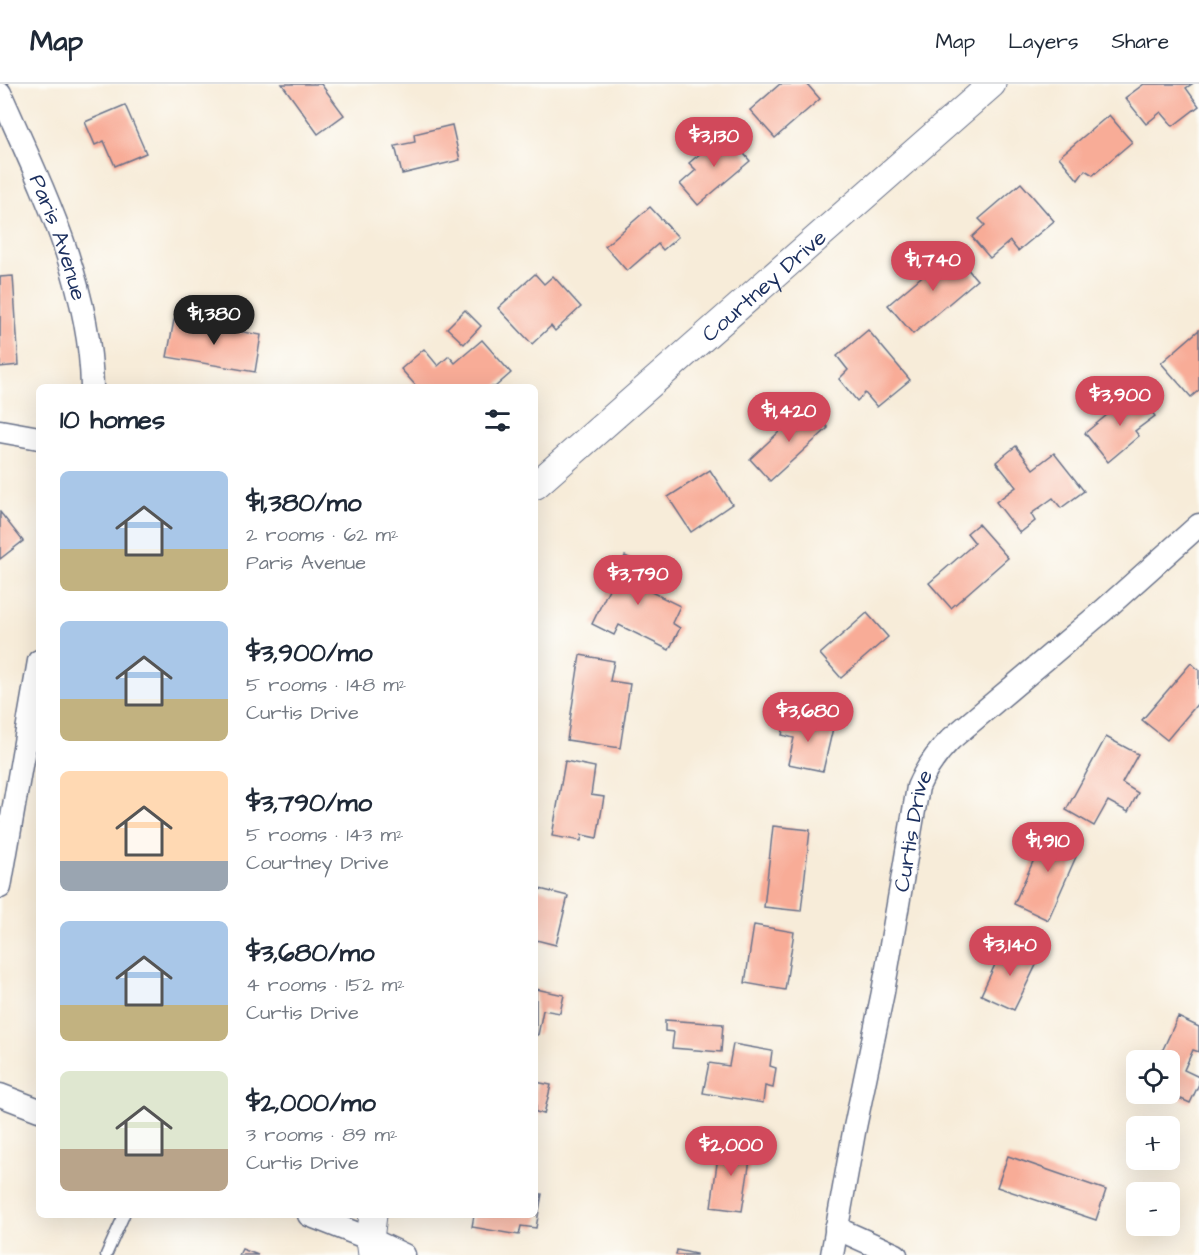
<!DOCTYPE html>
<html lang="en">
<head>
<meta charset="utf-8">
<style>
	:root { --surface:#fff; --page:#f6f6f7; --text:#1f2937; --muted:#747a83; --line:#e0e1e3; --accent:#d1495b }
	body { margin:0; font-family:"Architects Daughter",sans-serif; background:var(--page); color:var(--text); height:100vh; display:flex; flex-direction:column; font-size:22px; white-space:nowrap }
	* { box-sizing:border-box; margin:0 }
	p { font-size:20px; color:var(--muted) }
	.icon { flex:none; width:33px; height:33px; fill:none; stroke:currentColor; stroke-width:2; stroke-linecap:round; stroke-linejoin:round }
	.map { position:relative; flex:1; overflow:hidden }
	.details { position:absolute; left:36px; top:300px; width:502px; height:834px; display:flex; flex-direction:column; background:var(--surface); border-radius:9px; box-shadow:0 6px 24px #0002 }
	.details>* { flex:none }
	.controls { position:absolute; left:1126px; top:966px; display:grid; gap:12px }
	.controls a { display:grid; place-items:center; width:54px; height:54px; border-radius:9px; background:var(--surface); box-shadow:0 6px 24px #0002; font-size:30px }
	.price { position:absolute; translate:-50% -51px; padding:0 14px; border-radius:21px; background:var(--accent); color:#fff; font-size:20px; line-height:39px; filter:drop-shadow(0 2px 3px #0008) }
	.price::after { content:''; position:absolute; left:50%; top:36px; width:18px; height:14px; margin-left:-9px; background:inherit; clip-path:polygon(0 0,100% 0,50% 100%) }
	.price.active { background:#222; color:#fff }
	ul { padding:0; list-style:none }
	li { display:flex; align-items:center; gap:18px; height:150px; padding:0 24px }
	li span { display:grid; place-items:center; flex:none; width:168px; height:120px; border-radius:9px; color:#555 }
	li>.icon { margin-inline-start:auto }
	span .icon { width:72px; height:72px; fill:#fffc; stroke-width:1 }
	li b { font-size:26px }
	h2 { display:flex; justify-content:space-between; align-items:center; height:72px; padding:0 24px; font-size:26px }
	header { display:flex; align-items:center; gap:36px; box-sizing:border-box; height:84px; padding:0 30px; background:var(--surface); border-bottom:2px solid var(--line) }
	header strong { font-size:28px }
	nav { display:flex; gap:33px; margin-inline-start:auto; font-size:21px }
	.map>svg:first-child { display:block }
	.building { fill:#f8ac97 }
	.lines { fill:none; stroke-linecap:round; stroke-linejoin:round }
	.service-casing { stroke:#687189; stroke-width:13 }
	.minor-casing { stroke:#687189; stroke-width:25 }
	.tertiary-casing { stroke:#687189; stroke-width:29 }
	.service { stroke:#fff; stroke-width:10 }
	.minor { stroke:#fff; stroke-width:22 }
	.tertiary { stroke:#fff; stroke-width:27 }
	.labels { text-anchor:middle; stroke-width:4.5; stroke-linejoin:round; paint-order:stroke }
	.street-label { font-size:22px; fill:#1b2f5e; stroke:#fdfcf7 }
</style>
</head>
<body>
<header>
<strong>Map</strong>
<nav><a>Map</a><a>Layers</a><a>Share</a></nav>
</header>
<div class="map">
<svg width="1199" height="1171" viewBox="0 0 1199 1171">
	<rect width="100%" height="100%" fill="#fdfcf7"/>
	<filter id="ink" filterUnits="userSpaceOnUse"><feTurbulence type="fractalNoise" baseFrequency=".0167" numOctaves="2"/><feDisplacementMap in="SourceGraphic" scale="12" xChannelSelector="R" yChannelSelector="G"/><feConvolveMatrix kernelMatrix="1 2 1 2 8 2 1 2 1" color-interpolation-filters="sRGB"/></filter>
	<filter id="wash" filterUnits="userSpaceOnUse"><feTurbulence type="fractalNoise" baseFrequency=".008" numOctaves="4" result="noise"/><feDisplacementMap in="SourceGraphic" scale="24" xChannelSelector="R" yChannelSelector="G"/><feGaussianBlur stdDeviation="1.35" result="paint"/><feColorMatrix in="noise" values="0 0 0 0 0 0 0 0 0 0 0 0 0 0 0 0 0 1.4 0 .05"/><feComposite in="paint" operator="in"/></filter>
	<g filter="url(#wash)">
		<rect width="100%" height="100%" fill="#f7ecd9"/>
		<g id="blocks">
			<g class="building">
				<path d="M282,0H321L344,31L318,50Z"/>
				<path d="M780,0H807L820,15L775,54L750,26Z"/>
				<path d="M1144,0H1192L1186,4L1199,22L1173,42L1161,28L1146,40L1125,14Z"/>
				<path d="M125,21L146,69L115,82L104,57L95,61L85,38Z"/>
				<path d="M1109,31L1132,58L1093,91L1085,86L1078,96L1059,73Z"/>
				<path d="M452,41L460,76L402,90L395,62L415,58L414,50Z"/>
				<path d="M726,48L750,77L698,121L680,100L696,86L689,79Z"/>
				<path d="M1021,99L1054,137L1018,167L1010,157L990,174L972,153L985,141L979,135Z"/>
				<path d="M650,123L678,153L663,166L658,160L627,187L605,162Z"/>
				<path d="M952,167L977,196L913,250L888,221Z"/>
				<path d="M535,190L544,200L553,192L581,223L555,247L551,242L532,260L498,224Z"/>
				<path d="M13,192L19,281L0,283V193Z"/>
				<path d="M465,226L481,242L464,260L447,244Z"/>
				<path d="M174,236L261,251L255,288L167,273Z"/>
				<path d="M868,246L910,296L877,323L865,309L857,317L839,295L848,286L837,272Z"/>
				<path d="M1199,246V306L1191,313L1161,279Z"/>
				<path d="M482,256L511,289L495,303H417L401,285L424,265L438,282L449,272L455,279Z"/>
				<path d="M1135,308L1155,332L1135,347L1139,352L1108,378L1085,349Z"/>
				<path d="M807,322L828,344L770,397L750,375Z"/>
				<path d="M1016,362L1033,385L1054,369L1084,407L1061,424L1053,414L1031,430L1035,437L1020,449L996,418L1016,403L996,378Z"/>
				<path d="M710,386L732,420L691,448L668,413Z"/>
				<path d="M0,428L23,457L0,475Z"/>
				<path d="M978,440L1008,474L951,524L929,499L975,459L967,449Z"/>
				<path d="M625,472L656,487L647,506L680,522L672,539L680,544L669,566L619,541L614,551L592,540Z"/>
				<path d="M867,529L888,553L841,594L820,570Z"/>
				<path d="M580,571L614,577L610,597L630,600L620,664L567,656Z"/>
				<path d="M1191,579L1199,586V618L1167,656L1142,636Z"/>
				<path d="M786,633L833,644L823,687L788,680L794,654L782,651Z"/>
				<path d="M1106,653L1138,670L1122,699L1138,709L1128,728L1108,717L1094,742L1066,726Z"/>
				<path d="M565,677L595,683L591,711L604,713L597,754L582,751L581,757L552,752Z"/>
				<path d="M773,742L810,746L801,827L764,823Z"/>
				<path d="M1049,742L1083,757L1048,836L1014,820Z"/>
				<path d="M536,804L568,812L556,861L536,856Z"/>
				<path d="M754,841L794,848L785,906L745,899Z"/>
				<path d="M1005,859L1039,875L1014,926L981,911Z"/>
				<path d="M536,905L564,911L560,929L543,926L538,951H536Z"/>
				<path d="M1178,933L1199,943V968L1193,966L1184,986L1199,993V1000L1190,1019L1170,1010V976H1158Z"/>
				<path d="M665,936L723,940L721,968L672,964L674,948L665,947Z"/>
				<path d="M733,960L772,967L770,982L776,984L773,1004L765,1002L763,1019L703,1009L709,979L729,982Z"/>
				<path d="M536,998L551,1001L544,1030L536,1028Z"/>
				<path d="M720,1058L752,1063L742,1127L711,1123Z"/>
				<path d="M1008,1072L1106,1106L1096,1136L997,1103Z"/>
				<path d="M536,1109L542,1110L536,1144L521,1142L519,1151L472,1143L474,1131H536Z"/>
				<path d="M242,1165L258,1171H239Z"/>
				<path d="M677,1166L696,1170V1171H676Z"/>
			</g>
		</g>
	</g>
	<g filter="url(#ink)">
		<use href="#blocks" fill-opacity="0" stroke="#687189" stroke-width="1.5"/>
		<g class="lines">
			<g class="service-casing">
				<path id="service" d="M106,1171L124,1131"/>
			</g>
			<g class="minor-casing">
				<g id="minor">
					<path id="s1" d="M0,9C42,104 90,198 92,303"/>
					<path d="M0,347L39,354"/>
					<path d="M0,803L39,577"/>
					<path d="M0,1011L39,1026"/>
					<path d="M309,1131L370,1155L404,1171"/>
					<path d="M836,1144L896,1171"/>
					<path id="s2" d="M832,1171L854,1048L883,908L918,703C926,684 936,670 951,655L1104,526L1199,441"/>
				</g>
			</g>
			<g class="tertiary-casing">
				<g id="tertiary">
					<path id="s3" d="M536,401L992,0"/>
					<path d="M372,1171L370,1155L373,1131"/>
				</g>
			</g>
			<use href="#service" class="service"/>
			<use href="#minor" class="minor"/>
			<use href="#tertiary" class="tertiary"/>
		</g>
	</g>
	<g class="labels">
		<g class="street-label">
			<text dy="8" stroke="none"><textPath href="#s1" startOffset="156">Paris Avenue</textPath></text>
			<text dy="8" stroke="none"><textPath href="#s3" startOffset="303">Courtney Drive</textPath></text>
			<text dy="8" stroke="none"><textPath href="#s2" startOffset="432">Curtis Drive</textPath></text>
		</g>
	</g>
</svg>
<div class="controls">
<a><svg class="icon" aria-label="locate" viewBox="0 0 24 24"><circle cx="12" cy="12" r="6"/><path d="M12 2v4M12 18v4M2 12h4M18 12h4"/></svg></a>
<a>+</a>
<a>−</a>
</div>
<b class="price" style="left:714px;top:84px">$3,130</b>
<b class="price" style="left:933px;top:208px">$1,740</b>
<b class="price active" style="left:214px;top:262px">$1,380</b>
<b class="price" style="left:1120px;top:343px">$3,900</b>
<b class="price" style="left:789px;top:359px">$1,420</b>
<b class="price" style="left:638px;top:522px">$3,790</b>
<b class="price" style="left:808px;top:659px">$3,680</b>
<b class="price" style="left:1048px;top:789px">$1,910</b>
<b class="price" style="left:1010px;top:893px">$3,140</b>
<b class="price" style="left:731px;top:1093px">$2,000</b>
<section class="details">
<h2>10 homes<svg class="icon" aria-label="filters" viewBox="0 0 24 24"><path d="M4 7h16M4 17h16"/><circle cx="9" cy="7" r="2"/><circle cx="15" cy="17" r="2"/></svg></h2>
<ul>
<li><span style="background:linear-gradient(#a9c7e8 65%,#c2b280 0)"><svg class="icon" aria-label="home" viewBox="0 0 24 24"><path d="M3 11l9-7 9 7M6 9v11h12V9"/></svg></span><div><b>$1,380/mo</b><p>2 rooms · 62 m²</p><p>Paris Avenue</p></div></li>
<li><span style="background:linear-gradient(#a9c7e8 65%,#c2b280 0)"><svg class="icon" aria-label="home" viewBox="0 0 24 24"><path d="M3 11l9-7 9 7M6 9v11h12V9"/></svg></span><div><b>$3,900/mo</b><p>5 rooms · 148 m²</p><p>Curtis Drive</p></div></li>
<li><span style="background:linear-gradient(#ffd9b3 75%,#9aa5b1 0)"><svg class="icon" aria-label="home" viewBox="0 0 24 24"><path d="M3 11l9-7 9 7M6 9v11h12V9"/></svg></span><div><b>$3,790/mo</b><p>5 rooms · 143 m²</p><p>Courtney Drive</p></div></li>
<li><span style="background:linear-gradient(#a9c7e8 70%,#c2b280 0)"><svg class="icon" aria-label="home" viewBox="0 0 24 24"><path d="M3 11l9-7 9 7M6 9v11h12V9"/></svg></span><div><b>$3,680/mo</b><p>4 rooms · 152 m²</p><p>Curtis Drive</p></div></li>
<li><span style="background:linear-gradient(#dfe7d0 65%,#b9a48a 0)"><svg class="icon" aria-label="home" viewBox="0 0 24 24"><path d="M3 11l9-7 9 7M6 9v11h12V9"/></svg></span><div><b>$2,000/mo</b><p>3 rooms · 89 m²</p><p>Curtis Drive</p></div></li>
</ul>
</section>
</div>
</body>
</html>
